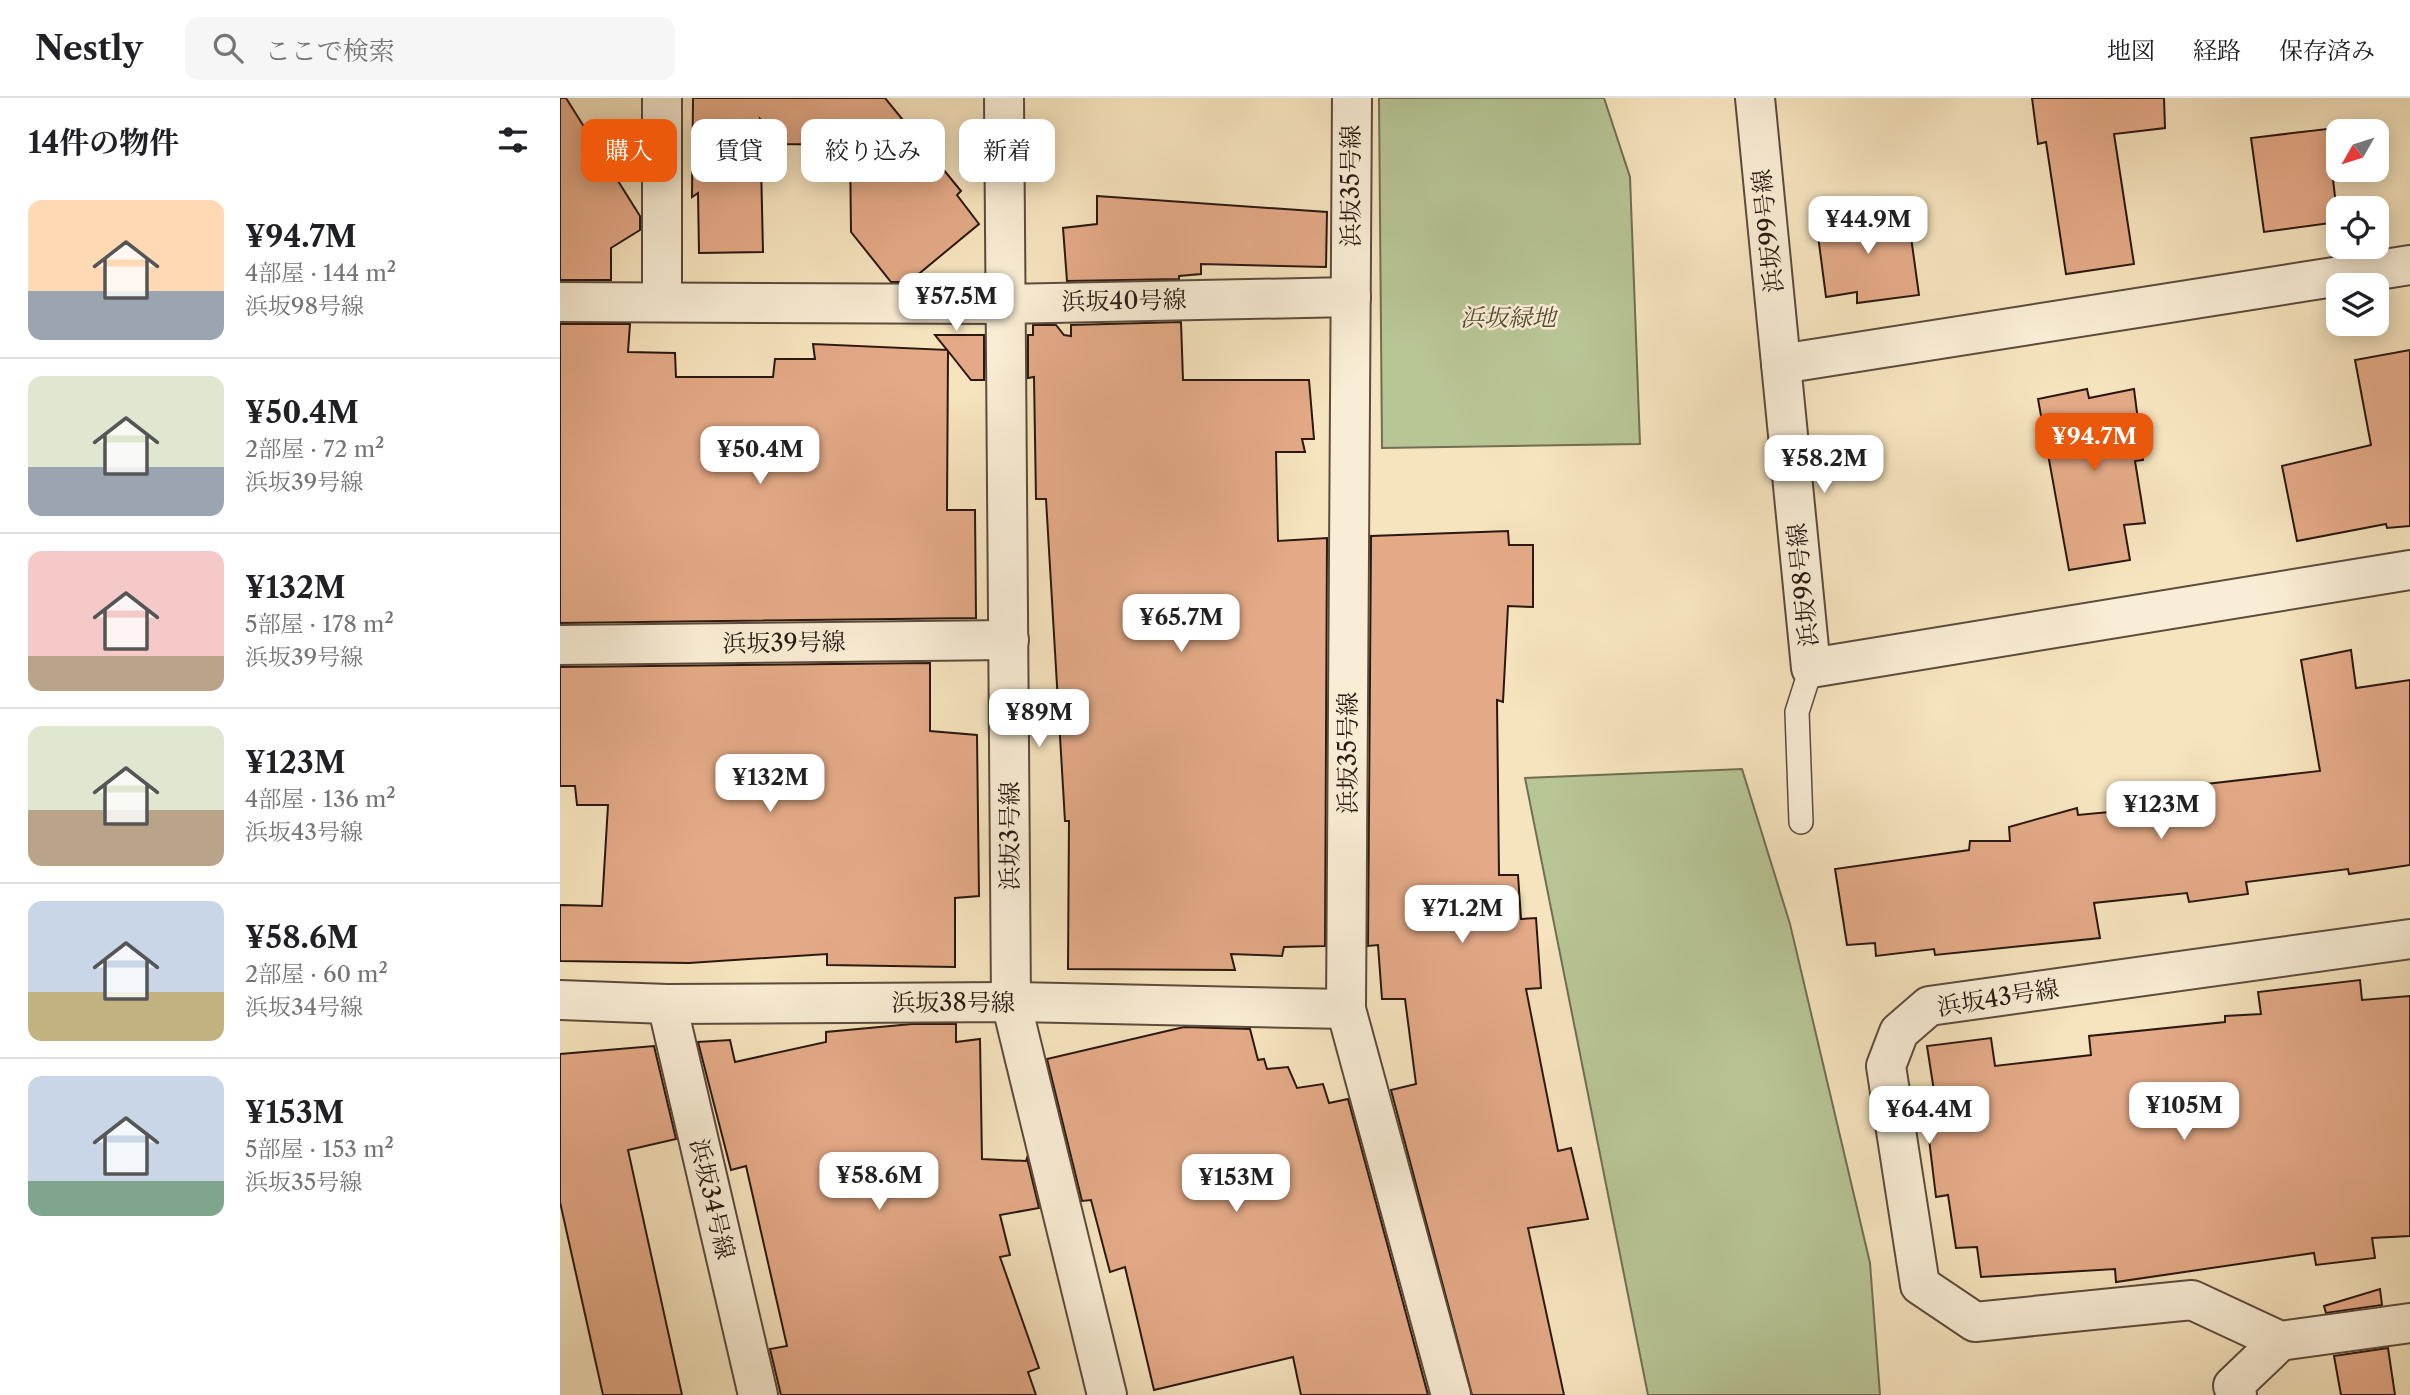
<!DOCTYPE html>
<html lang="ja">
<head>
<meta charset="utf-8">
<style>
	:root { --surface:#fff; --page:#f6f6f6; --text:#202124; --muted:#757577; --line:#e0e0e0; --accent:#ea580c }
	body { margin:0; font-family:"Libre Caslon Text","Noto Serif JP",serif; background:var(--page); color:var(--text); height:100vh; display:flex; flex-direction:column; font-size:26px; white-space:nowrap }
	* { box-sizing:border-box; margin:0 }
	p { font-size:23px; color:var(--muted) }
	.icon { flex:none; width:38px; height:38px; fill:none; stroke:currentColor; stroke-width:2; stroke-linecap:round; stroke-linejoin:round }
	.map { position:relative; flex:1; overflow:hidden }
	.drawer { display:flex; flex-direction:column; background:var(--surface); width:560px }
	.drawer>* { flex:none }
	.hud { position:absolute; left:21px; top:21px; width:665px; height:63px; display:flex; gap:14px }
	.needle { width:46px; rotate:231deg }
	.tools { position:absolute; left:1766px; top:21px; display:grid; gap:14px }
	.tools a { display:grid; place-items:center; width:63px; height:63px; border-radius:14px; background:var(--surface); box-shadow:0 4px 18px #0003; font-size:35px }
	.price { position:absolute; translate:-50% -60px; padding:0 16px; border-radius:14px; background:#fff; color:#222; font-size:23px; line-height:46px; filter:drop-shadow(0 2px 4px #0008) }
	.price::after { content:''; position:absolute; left:50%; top:42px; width:21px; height:16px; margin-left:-10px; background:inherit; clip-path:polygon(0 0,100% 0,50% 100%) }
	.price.current { background:var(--accent); color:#fff }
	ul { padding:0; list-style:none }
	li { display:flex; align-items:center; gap:21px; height:175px; padding:0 28px }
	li+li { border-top:2px solid var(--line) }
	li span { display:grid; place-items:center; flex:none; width:196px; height:140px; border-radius:14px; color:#555 }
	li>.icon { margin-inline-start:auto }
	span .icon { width:84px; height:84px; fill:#fffc; stroke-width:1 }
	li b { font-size:30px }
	h2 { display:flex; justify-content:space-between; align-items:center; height:84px; padding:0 28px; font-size:30px }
	.tag { padding:0 24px; border-radius:14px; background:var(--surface); box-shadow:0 4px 18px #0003; font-size:24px; line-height:63px }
	.tag.current { background:var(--accent); color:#fff }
	header { display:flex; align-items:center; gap:42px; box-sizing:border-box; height:98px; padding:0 35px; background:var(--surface); border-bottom:2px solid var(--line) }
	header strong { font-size:33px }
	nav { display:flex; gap:38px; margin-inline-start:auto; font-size:24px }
	.search { width:490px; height:63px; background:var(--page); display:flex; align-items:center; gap:18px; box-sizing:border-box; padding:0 24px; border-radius:14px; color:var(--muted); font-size:26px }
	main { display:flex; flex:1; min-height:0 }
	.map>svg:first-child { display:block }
	.green { fill:#b8c595; stroke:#716e53; stroke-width:2 }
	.building { fill:#e4aa87; stroke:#2a1811; stroke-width:2 }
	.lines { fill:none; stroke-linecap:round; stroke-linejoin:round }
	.lane-casing { stroke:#5d4b3c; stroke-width:26 }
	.street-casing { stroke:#5d4b3c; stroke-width:42 }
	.lane { stroke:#f9edd5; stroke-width:23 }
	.street { stroke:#f9edd5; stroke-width:38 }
	.labels { text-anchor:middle; stroke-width:5; stroke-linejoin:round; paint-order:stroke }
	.street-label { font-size:24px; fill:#2a1811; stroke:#f9edd5 }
	.park-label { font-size:24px; font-style:italic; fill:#554c39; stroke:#f9edd5 }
</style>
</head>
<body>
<header>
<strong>Nestly</strong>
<div class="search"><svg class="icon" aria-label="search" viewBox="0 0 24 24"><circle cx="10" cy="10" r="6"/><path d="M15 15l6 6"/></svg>ここで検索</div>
<nav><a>地図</a><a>経路</a><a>保存済み</a></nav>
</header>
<main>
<section class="drawer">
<h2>14件の物件<svg class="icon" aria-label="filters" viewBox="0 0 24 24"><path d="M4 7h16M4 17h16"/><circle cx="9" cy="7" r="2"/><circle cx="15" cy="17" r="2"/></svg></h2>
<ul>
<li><span style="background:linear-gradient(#ffd9b3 65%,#9aa5b1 0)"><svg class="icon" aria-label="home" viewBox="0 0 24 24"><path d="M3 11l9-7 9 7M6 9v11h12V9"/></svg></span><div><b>¥94.7M</b><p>4部屋 · 144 m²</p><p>浜坂98号線</p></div></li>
<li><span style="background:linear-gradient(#dfe7d0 65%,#9aa5b1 0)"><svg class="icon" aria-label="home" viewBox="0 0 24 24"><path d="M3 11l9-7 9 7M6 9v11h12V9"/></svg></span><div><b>¥50.4M</b><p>2部屋 · 72 m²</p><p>浜坂39号線</p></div></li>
<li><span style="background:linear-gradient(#f6c9c9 75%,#b9a48a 0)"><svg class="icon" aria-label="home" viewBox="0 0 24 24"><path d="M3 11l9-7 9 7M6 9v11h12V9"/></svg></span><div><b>¥132M</b><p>5部屋 · 178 m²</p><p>浜坂39号線</p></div></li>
<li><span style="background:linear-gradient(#dfe7d0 60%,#b9a48a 0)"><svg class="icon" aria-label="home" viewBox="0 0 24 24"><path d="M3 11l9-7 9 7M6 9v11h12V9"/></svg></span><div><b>¥123M</b><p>4部屋 · 136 m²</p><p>浜坂43号線</p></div></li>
<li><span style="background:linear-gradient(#c9d6e8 65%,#c2b280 0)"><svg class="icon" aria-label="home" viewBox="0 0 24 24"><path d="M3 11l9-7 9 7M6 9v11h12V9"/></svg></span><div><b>¥58.6M</b><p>2部屋 · 60 m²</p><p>浜坂34号線</p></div></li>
<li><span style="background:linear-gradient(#c9d6e8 75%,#7fa58c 0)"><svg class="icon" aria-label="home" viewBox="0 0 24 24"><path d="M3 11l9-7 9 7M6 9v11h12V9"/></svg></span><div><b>¥153M</b><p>5部屋 · 153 m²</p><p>浜坂35号線</p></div></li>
</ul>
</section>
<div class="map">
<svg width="1850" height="1297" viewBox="0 0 1850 1297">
	<rect width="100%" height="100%" fill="#f6e4be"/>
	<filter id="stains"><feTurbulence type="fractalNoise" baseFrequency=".00286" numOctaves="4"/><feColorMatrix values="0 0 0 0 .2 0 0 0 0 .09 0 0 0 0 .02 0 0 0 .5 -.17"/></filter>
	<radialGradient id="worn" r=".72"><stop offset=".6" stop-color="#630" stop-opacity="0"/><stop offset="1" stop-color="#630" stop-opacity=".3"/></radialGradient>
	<g class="green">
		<path d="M819,0H1044L1070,79L1080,346L822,350Z"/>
		<path d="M1182,671L1230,826L1310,1165L1320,1297H1088L965,680Z"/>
	</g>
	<g class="building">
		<path d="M0,0H6L80,118V132L51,150V182H0Z"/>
		<path d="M133,0H325L401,93L397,97L419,126L349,184H331L291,134L290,47L220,46L200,21L203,154L139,155L138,95L132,99Z"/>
		<path d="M1472,0H1604L1605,30L1554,36L1574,166L1506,176L1486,44L1478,46Z"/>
		<path d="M1767,31L1778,124L1704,134L1691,40Z"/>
		<path d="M537,98L767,114L766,169L641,166V176L619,178V181L507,183L503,130L537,126Z"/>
		<path d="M1347,110L1359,197L1297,205V194L1266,199L1256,122Z"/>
		<path d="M621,224L623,282H749L754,341H742L745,354H716L718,443L767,440L765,848L724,849L722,858L671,856L675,872L508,871L509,723H505L486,401H476L474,279L468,280V237H473V227H496L504,237L511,238V227Z"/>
		<path d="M0,226H70L68,254L115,255L116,279H213L215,261H255L253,246L387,252L375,237H424V282H411L388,253L387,412H415L416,520L0,525Z"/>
		<path d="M1850,252V428L1827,430L1826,426L1737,443L1722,368L1811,347L1795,262Z"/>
		<path d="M1527,291L1529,300L1574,291L1583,362L1575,363L1585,425L1564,427L1570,462L1509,472L1478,301Z"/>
		<path d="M948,433L949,447H973V509L948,508L943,604L937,602L939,777H958L961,821L976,820L981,890L966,891L998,1053L1011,1050L1028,1121L968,1130L1004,1297H912L831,992L856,986L845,901H822L818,847L808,848L811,438Z"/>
		<path d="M1791,552L1796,590L1850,582V767L1789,776L1788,771L1686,784L1688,796L1629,804L1627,795L1534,805L1540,840L1375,857L1374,851L1316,858L1315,845L1287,847L1275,771L1409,752L1410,743H1450L1449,729L1517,710L1518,717L1613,708L1610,690L1760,673L1741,562Z"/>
		<path d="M370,565V633L417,637L419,798L395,800V869L267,867V856L129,865L0,863V807L42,808L48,707H17L15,688H0V569Z"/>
		<path d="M1800,882L1802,902L1850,898V1138L1812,1140L1815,1160L1756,1167L1754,1155L1556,1184L1555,1171L1421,1179L1417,1149L1396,1150L1388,1097L1376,1099L1365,1008L1376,1006L1367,948L1431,940L1435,968L1531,957L1529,938L1665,924V918L1701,916L1698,894Z"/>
		<path d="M352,926H396V944L420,941L422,1061L466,1063L467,1060L479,1110L440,1117L450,1157L440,1159L479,1270L468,1274L476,1297H221L210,1251L227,1248L186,1068L171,1072L138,944L170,942L175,964L266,944V934Z"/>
		<path d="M624,929L690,931L698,962L704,961L707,971L728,969L737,990L763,986L769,1005L788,1001L868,1297H741L733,1259L594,1292L565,1169L550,1174L531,1102L522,1103L487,961Z"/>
		<path d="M94,948L116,1041L68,1052L122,1297H43L0,1104V956Z"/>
		<path d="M1820,1191L1822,1207L1766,1215L1764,1208Z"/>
		<path d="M1828,1250L1835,1297H1781L1774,1258Z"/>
	</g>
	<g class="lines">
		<g class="lane-casing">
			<path id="lane" d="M1241,724L1237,614L1251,570"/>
		</g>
		<g class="street-casing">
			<g id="street">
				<path d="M102,0V204"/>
				<path d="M444,0L451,904L547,1297"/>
				<path d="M792,0L786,911L891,1297"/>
				<path d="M1195,0L1221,266"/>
				<path d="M1850,167L1221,266L1251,570L1850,472"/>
				<path d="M0,204L446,206L791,199"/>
				<path d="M0,547L449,542"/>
				<path d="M1850,841L1369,908L1339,934L1326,968L1360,1187L1415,1224L1632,1202L1720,1243L1850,1225"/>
				<path d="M0,902L107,906L451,904L786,911"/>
				<path d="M107,906L198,1297"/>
				<path d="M1677,1297L1673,1288L1720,1243"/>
			</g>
		</g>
		<use href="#lane" class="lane"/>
		<use href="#street" class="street"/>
	</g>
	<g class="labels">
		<g class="street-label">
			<text transform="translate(791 88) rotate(-90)" y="8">浜坂35号線</text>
			<text transform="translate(1208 133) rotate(-96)" y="8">浜坂99号線</text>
			<text transform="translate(564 203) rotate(-1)" y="8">浜坂40号線</text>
			<text transform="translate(1243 487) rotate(-96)" y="8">浜坂98号線</text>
			<text transform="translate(224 545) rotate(-1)" y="8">浜坂39号線</text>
			<text transform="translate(788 655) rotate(-90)" y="8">浜坂35号線</text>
			<text transform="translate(450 738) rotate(-90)" y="8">浜坂3号線</text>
			<text transform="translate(1438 900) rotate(-9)" y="8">浜坂43号線</text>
			<text x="393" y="913">浜坂38号線</text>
			<text transform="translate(152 1101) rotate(77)" y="8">浜坂34号線</text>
		</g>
		<g class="park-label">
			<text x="948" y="228">浜坂緑地</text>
		</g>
	</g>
	<rect width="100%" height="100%" filter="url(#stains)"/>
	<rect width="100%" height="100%" fill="url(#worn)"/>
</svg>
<div class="tools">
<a><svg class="needle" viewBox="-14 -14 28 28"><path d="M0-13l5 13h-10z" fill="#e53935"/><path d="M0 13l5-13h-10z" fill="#757577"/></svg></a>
<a><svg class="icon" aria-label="locate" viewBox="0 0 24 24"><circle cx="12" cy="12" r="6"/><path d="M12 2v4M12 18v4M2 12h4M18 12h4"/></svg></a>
<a><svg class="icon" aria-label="layers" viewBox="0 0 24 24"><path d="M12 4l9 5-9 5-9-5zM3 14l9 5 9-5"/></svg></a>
</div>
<b class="price" style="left:1308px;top:158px">¥44.9M</b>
<b class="price" style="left:396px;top:235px">¥57.5M</b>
<b class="price current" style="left:1534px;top:375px">¥94.7M</b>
<b class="price" style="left:200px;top:388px">¥50.4M</b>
<b class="price" style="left:1264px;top:397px">¥58.2M</b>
<b class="price" style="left:621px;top:556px">¥65.7M</b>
<b class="price" style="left:479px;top:651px">¥89M</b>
<b class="price" style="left:210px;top:716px">¥132M</b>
<b class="price" style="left:1601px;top:743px">¥123M</b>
<b class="price" style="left:902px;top:847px">¥71.2M</b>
<b class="price" style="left:1624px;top:1044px">¥105M</b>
<b class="price" style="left:1369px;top:1048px">¥64.4M</b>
<b class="price" style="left:319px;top:1114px">¥58.6M</b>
<b class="price" style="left:676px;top:1116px">¥153M</b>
<div class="hud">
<a class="tag current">購入</a>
<a class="tag">賃貸</a>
<a class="tag">絞り込み</a>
<a class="tag">新着</a>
</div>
</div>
</main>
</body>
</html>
